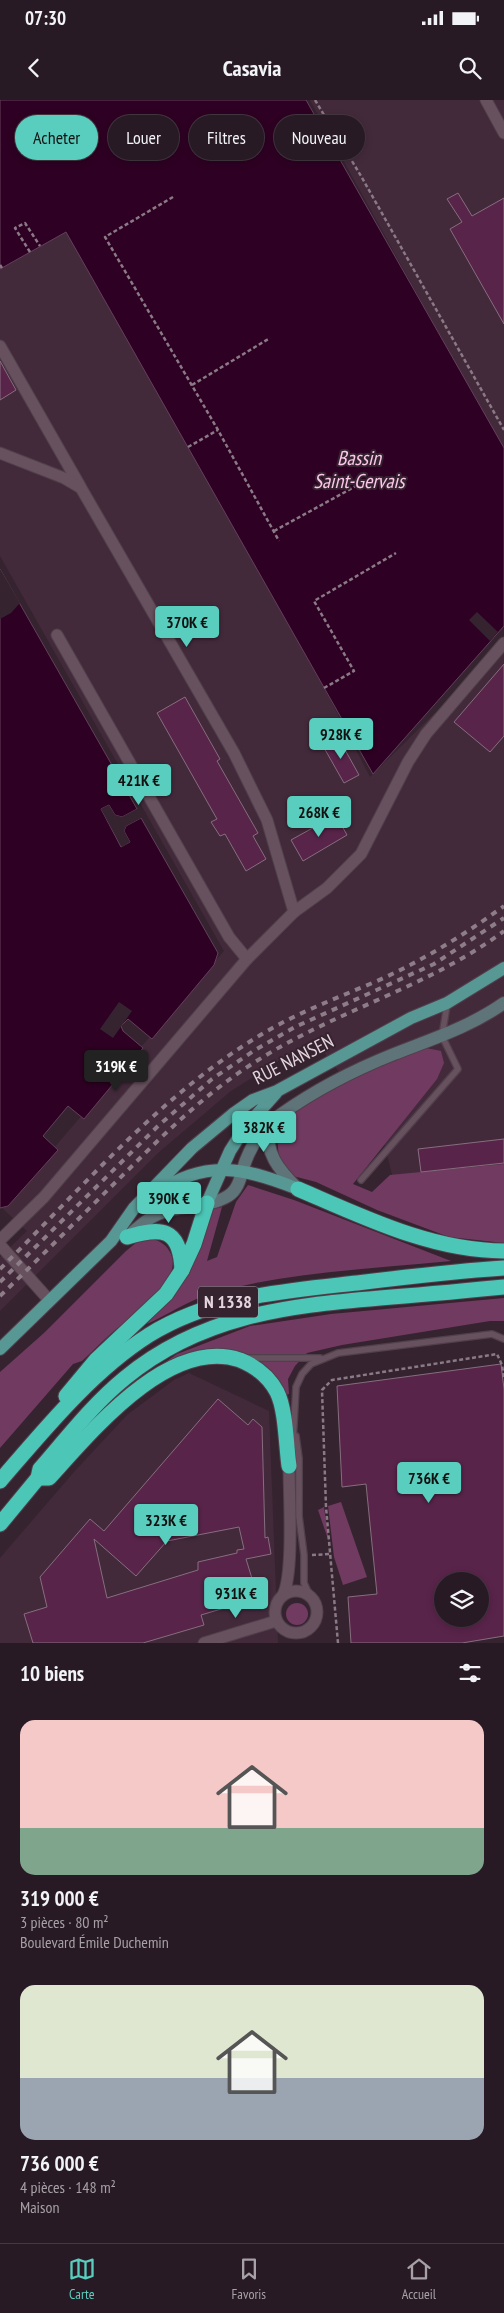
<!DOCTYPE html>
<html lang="fr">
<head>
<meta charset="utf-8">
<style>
	:root { --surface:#281a24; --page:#342731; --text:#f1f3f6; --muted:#a5a1a6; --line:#443841; --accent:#59cebe }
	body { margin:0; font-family:"PT Sans Narrow",sans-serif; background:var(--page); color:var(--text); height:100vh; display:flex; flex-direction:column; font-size:19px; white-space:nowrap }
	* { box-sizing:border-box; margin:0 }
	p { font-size:16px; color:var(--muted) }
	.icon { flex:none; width:28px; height:28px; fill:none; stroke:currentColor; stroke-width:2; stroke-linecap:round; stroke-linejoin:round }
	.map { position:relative; height:1543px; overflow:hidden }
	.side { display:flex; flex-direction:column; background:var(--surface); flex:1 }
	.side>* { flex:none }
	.top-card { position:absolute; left:15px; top:15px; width:475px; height:45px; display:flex; gap:10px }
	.tools { position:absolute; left:434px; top:1472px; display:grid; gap:10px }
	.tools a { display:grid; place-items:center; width:55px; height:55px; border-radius:50%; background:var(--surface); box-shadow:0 2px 8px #0003,0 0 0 1px var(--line); font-size:25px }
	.price { position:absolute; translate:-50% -42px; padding:0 11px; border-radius:5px; background:var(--accent); color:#111; font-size:16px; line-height:32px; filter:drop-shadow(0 1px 2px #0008) }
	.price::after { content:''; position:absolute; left:50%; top:30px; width:15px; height:11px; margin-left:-8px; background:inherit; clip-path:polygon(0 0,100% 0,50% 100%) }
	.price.active { background:#222; color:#fff }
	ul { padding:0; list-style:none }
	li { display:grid; align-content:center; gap:10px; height:265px; padding:0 20px }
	li span { display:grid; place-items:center; height:155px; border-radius:15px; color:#555 }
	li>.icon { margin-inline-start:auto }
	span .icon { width:90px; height:90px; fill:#fffc; stroke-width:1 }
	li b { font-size:21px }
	h2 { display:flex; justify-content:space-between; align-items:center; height:60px; padding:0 20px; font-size:21px }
	.tag { padding:0 18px; border-radius:22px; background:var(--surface); box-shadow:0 2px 8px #0003,0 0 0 1px var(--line); font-size:18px; line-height:45px }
	.tag.active { background:var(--accent); color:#111 }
	.status { display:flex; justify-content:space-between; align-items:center; height:35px; padding:0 25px; background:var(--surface); direction:ltr }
	.status svg { height:14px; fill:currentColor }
	header { display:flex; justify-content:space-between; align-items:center; height:65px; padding:0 20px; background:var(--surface); font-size:22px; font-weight:700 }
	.menu { display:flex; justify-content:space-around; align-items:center; height:70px; border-top:1px solid var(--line); background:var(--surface); font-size:14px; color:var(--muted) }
	.menu a { display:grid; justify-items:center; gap:2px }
	.menu .active { color:var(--accent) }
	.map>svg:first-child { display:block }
	.built { fill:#432a3b }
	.green { fill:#713a60 }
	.water { fill:#2e0023; stroke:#64405b }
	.pier { fill:#362330 }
	.building { fill:#59244a; stroke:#866e7d; fill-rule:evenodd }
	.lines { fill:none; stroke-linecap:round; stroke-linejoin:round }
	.lane-casing { stroke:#50404b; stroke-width:8 }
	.street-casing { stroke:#50404b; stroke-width:13 }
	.secondary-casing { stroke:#50404b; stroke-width:14 }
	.primary-casing { stroke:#50404b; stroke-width:14 }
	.highway-casing { stroke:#50404b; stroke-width:17 }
	.path { stroke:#8a7a85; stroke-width:2.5; stroke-dasharray:4 2.5; stroke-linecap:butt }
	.lane { stroke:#67515f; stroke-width:5.5 }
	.street { stroke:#67515f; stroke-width:11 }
	.secondary { stroke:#5f7479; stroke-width:12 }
	.primary { stroke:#579794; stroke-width:12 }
	.highway { stroke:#4cc6b7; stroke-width:15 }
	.rail { stroke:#8d7d88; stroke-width:4; stroke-dasharray:6 6; stroke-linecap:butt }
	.labels { text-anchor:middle; stroke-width:4; stroke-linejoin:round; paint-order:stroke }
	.shield { fill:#362330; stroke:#afa0aa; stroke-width:1 }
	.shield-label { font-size:18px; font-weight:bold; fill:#e3d5de }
	.street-label { font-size:19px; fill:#e3d5de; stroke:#362330 }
	.water-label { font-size:20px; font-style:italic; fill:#fcc7ea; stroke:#362330 }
</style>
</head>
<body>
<div class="status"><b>07:30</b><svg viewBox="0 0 49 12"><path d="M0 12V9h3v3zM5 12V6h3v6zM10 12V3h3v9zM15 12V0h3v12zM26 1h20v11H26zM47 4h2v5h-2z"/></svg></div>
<header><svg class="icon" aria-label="back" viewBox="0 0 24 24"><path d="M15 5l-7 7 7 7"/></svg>Casavia<svg class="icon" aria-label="search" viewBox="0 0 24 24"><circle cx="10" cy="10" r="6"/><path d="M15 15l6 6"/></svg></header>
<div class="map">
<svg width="504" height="1543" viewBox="0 0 504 1543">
	<rect width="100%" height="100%" fill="#362330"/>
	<g class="built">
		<path d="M310,0H504V351L468,286Z"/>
		<path d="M65,125L324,588L370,677L504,545V1066L393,1078L378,1020L313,939L231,991L158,1053L0,1211V1157L27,1131L2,1108L224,851L0,456V164Z"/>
		<path d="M189,1273L269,1311L278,1543H0V1458L74,1372L127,1315L174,1280Z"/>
	</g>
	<g class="green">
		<path d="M426,948L441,951L444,963L437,979L353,1084L372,1092L390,1075L504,1064V1143L449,1137L377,1110L316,1082L293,1076L279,1061L277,1034L286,1016L338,985L408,952Z"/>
		<path d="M248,1085L294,1100L451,1161C371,1169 287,1172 209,1194C188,1201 167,1215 147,1224L193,1161L213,1109L222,1107L207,1161L217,1157L236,1102Z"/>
		<path d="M149,1138C158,1140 165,1143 170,1152C186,1180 130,1217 113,1232C102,1241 93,1251 82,1261L73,1264L0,1348V1272L44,1233L126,1151L137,1142Z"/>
		<path d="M504,1198V1221H490L342,1245L307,1253L295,1266L288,1279L289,1294L285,1295C275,1284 265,1270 253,1260C224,1236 179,1262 151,1276L148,1274L177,1254L250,1226L331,1214Z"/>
		<path d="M341,1402L367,1477L343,1485L334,1457L328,1406Z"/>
		<path d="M324,1407L329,1442L318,1410Z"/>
		<circle cx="297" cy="1514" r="11"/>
	</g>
	<g class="water">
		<path d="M0,0H306L504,348V526L373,674L66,132L0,169Z"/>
		<path d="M0,469L137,709L122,717L115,715L109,705L101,709L121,747L130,742L124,731L126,726L141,718L218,853L214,865L152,939L128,919L121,926L123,931L143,948L84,1019L68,1006L43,1036L58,1050L8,1106L0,1108Z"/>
	</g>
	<g class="pier">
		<path d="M0,469L20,503L11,513L0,519Z"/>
		<path d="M477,512L498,532L490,541L469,520Z"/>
		<path d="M109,705L115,715L122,717L137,709L138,711L122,720L113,717L108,708L104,710L123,743L127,741L122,731L124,724L140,716L141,718L126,726L124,731L130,742L122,747L101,709Z"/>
		<path d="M119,902L132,911L113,938L100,929Z"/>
	</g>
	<g class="building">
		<path d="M458,93L472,116L504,98V224L450,129L462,122L447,99Z"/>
		<path d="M0,261L16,290L0,300Z"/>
		<path d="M504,564V636L490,652L454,622Z"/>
		<path d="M185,597L220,659L217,661L258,733L253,736L266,759L246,771L225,734L220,736L211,722L217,719L157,613Z"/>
		<path d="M338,637L359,675L344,683L323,646Z"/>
		<path d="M336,715L347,735L303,761L291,740Z"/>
		<path d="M504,1039V1063L421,1072L418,1049Z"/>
		<path d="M501,1264L504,1289V1536L462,1543H351L348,1497L377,1494L366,1384L342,1387L337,1286ZM442,1481H480V1519H442Z"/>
		<path d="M218,1299L248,1325L253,1319L262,1327L265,1438L268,1437L271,1454L246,1459L258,1498L201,1515L204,1525L143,1543H33L24,1514L47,1507L40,1477L90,1419L104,1431ZM239,1427L244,1449L237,1450V1453L198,1462V1470L107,1498L94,1439L136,1476L167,1441Z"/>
	</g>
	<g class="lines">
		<g class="lane-casing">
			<g id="lane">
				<path d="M361,1080L458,969L442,936L447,905"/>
				<path d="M246,1258H320"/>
				<path d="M296,1336L299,1358V1416L304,1455V1483L310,1496"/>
				<path d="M293,1342L296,1287L302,1274L311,1264L338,1253L492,1234L504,1239"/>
			</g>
		</g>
		<g class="street-casing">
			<g id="street">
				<path d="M486,0L504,33"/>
				<path d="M0,246L80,386"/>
				<path d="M0,353L64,378L81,388L234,653L267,720L294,812"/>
				<path d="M57,535L229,837L247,859"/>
				<path d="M0,1140L44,1097L247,859L294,812L327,788L361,754L408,662L426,634L504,543"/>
				<path d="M0,1145L49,1200"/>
				<circle cx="296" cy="1512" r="21"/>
				<path d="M283,1495C294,1473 289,1395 289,1366"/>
				<path d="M204,1543L276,1521"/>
			</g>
		</g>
		<g class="secondary-casing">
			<g id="secondary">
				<path d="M269,1024C264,1053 279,1070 298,1089"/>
				<path d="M127,1137C137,1129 146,1119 158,1114C179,1104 207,1109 228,1096C240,1089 241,1073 246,1060C253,1042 264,1026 280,1015C315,990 354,970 394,954C432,939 470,927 504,903"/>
			</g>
		</g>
		<g class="primary-casing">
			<g id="primary">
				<path d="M156,1093C206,1058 246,1068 298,1089"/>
				<path d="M207,1103L230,1051L244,1029L276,993"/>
				<path d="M0,1249L111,1141L134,1108L192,1048L233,1014L253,1000L277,991L411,918L447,903L504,868"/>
			</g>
		</g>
		<g class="highway-casing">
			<g id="highway">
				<path d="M298,1089C363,1117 432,1151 504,1151"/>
				<path d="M127,1137C161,1127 180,1127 182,1170"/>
				<path d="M66,1296L96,1260L166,1194L182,1170L194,1144L207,1103"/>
				<path d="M38,1378H49C91,1332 169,1236 240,1260C255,1266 269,1277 277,1292C286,1310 286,1345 289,1366"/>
				<path d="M0,1381C44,1330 92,1271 149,1235C212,1196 285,1191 357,1183C406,1177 455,1171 504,1168"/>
				<path d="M0,1424L38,1378L40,1369C67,1338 93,1304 125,1278C200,1216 286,1206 380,1198C421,1195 463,1191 504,1187"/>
			</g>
		</g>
		<g class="path">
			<path d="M315,0L361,76L504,330"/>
			<path d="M173,97L105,137L218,330L279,441"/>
			<path d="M30,152L15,128L25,123L40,146"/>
			<path d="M0,165L2,168"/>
			<path d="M192,285L270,238"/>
			<path d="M188,347L218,330"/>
			<path d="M274,431L356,386"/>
			<path d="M324,588L354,571L314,501L396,453"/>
			<path d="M312,1455L331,1454"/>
			<path d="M338,1543L326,1407L322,1290L332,1280L497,1254L502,1265L504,1278"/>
		</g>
		<use href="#lane" class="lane"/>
		<use href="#street" class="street"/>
		<use href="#secondary" class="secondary"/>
		<use href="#primary" class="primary"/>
		<use href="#highway" class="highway"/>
		<g class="rail">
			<path d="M0,1169C81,1089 157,999 254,939C293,914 335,899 377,881C422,861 464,835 504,806"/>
			<path d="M0,1182L158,1026L212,979L255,950L295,927L434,864L504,818"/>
			<path d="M0,1196C42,1156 83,1114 124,1074C167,1031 210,989 263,957C341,909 430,886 504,831"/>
		</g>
	</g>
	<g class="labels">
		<rect class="shield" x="198" y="1186.5" width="60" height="31" rx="4"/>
		<g class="shield-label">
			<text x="228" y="1208">N 1338</text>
		</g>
		<g class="street-label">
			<text transform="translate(293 959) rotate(-27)" y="7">RUE NANSEN</text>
		</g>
		<g class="water-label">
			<text x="359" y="365">Bassin<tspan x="359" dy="23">Saint-Gervais</tspan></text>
		</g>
	</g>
</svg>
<div class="tools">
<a><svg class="icon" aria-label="layers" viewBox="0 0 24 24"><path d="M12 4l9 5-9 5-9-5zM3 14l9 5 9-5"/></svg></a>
</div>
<b class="price" style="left:187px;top:548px">370K €</b>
<b class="price" style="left:341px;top:660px">928K €</b>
<b class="price" style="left:139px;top:706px">421K €</b>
<b class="price" style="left:319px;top:738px">268K €</b>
<b class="price active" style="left:116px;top:992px">319K €</b>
<b class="price" style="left:264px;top:1053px">382K €</b>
<b class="price" style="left:169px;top:1124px">390K €</b>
<b class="price" style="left:429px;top:1404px">736K €</b>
<b class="price" style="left:166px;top:1446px">323K €</b>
<b class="price" style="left:236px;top:1519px">931K €</b>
<div class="top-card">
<a class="tag active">Acheter</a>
<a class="tag">Louer</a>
<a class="tag">Filtres</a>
<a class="tag">Nouveau</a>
</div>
</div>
<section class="side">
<h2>10 biens<svg class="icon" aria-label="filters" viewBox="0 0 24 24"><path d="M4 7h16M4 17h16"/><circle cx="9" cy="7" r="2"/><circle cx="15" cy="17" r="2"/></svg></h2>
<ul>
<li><span style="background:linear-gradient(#f6c9c9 70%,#7fa58c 0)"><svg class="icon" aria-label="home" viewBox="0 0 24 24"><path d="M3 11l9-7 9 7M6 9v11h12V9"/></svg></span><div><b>319 000 €</b><p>3 pièces · 80 m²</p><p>Boulevard Émile Duchemin</p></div></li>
<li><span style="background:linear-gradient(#dfe7d0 60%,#9aa5b1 0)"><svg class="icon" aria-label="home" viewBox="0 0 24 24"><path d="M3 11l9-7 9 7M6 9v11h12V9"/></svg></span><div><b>736 000 €</b><p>4 pièces · 148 m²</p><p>Maison</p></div></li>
</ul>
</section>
<nav class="menu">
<a class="active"><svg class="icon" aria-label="map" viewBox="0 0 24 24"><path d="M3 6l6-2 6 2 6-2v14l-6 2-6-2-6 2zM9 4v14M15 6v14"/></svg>Carte</a>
<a><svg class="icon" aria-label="saved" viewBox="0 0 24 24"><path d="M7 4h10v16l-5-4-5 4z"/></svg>Favoris</a>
<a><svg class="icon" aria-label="home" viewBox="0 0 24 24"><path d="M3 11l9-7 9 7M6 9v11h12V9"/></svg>Accueil</a>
</nav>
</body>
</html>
